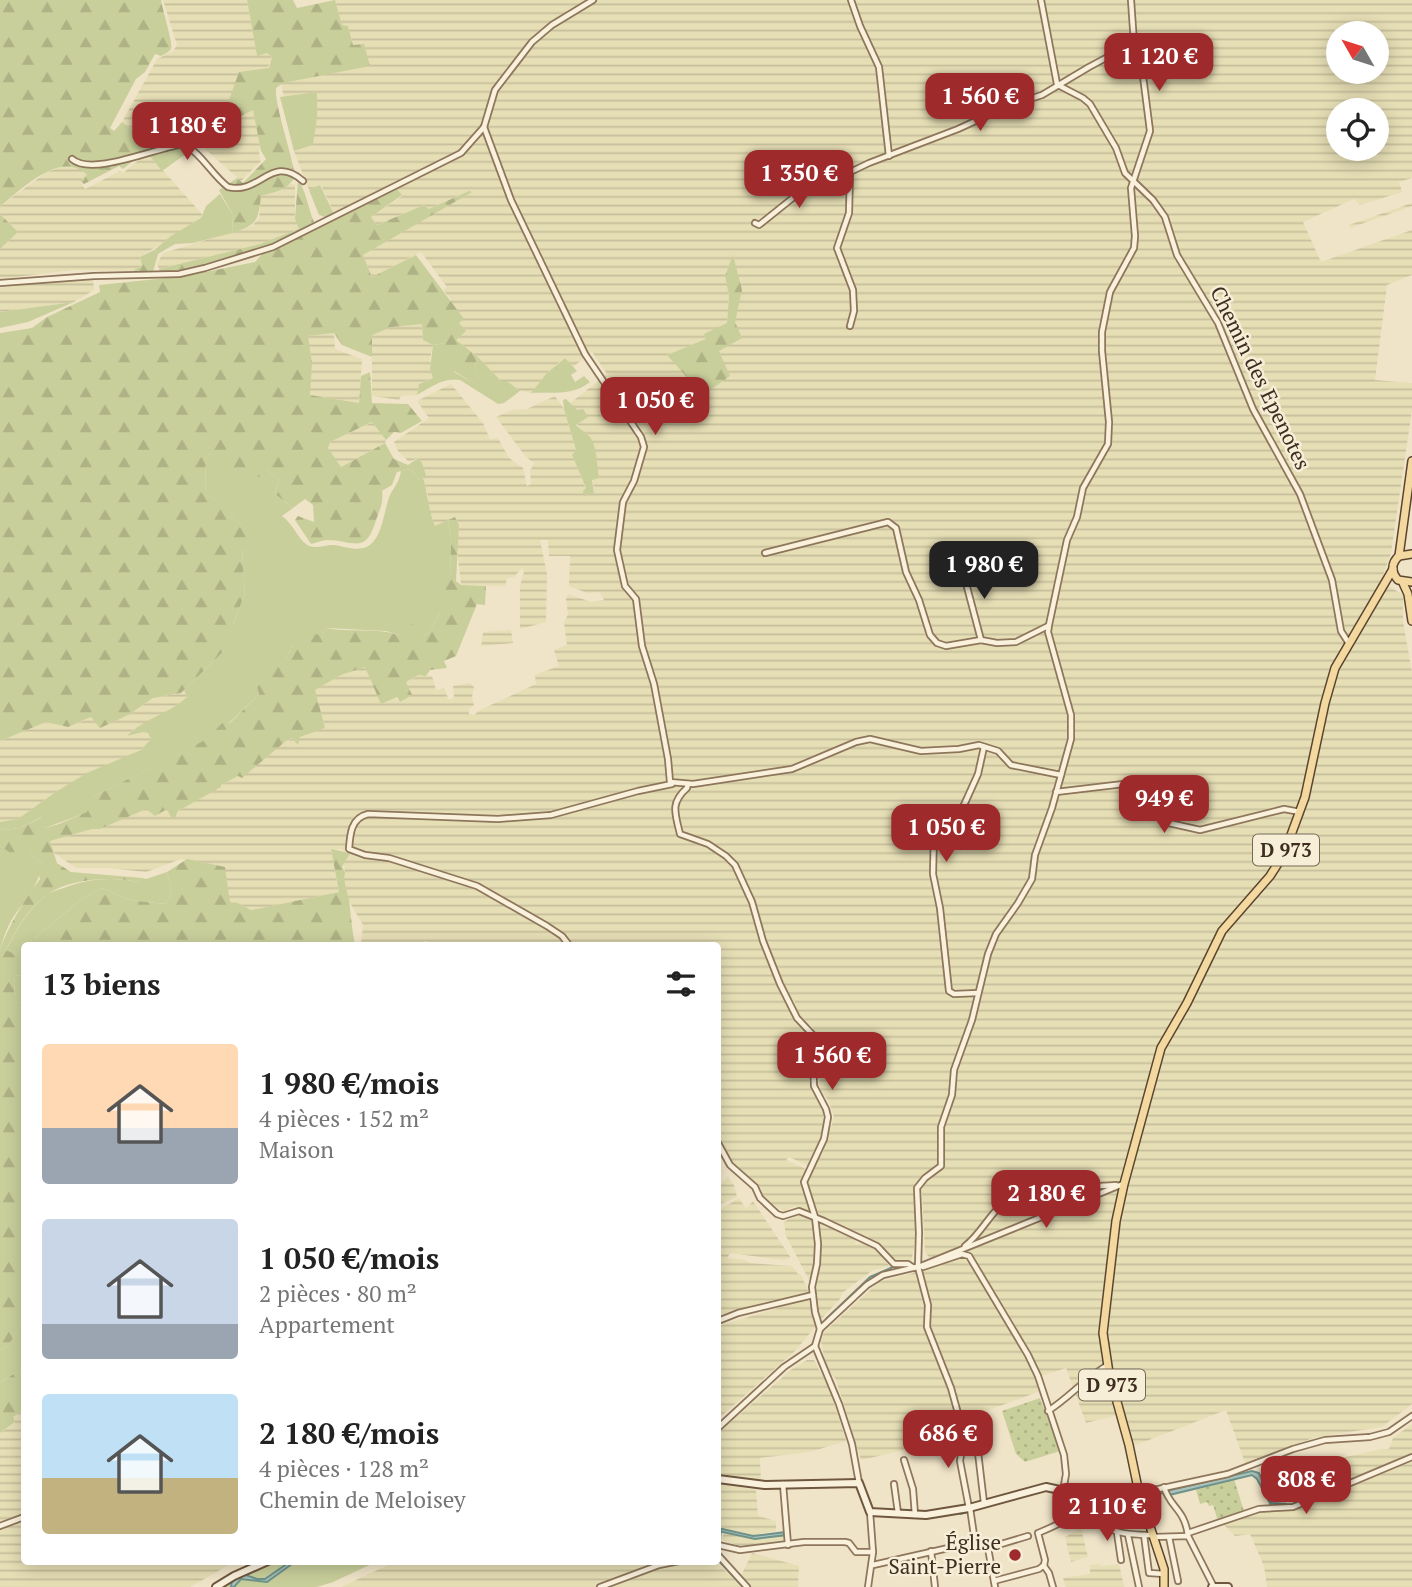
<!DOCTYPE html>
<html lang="fr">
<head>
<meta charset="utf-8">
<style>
	:root { --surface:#fff; --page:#f6f6f6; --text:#222; --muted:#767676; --accent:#9e2a2b }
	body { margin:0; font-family:"PT Serif",serif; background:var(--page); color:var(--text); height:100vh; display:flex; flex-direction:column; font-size:26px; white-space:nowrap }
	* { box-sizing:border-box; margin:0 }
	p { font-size:23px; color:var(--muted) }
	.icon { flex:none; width:38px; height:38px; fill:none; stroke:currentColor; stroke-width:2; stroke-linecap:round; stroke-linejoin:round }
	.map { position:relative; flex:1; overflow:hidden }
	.panel { position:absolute; left:21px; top:942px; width:700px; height:623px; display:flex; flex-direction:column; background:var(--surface); border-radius:7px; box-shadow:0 4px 18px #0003 }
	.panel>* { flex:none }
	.needle { width:46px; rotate:309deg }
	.tools { position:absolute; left:1326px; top:21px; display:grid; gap:14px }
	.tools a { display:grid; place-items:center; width:63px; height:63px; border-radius:50%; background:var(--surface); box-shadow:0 4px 18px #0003; font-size:35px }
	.price { position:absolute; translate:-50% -60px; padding:0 16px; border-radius:14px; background:var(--accent); color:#fff; font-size:23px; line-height:46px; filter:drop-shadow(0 2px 4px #0008) }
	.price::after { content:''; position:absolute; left:50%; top:42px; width:21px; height:16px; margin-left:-10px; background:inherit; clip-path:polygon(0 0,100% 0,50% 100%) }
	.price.active { background:#222; color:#fff }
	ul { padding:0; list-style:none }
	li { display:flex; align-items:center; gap:21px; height:175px; padding:0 21px }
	li span { display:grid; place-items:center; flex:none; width:196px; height:140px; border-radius:7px; color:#555 }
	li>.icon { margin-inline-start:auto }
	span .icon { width:84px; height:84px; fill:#fffc; stroke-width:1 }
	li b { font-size:30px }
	h2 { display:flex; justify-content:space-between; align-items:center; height:84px; padding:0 21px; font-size:30px }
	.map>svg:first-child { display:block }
	.farmland { fill:url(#farmland-rules); fill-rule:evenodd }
	.grass { fill:#c9cf9b }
	.forest { fill:url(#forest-firs) }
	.park { fill:url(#park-dots) }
	.water { fill:#a9c4bc; stroke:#6f938a; stroke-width:2 }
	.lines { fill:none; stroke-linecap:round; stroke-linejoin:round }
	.stream { stroke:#6f938a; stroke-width:2 }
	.street-casing { stroke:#8d765c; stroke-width:8 }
	.secondary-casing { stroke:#6f573f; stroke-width:10 }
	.primary-casing { stroke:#5b4430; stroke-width:10 }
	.street { stroke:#faf1dc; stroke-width:4.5 }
	.secondary { stroke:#faf1dc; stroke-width:6 }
	.primary { stroke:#f3d9a0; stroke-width:7 }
	.poi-dot { fill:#9e2a2b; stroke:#f7eed8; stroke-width:2.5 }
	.labels { text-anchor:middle; stroke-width:5; stroke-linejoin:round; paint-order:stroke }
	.shield { fill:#f7eed8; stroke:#756857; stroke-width:2 }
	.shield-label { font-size:19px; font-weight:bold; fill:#3d2e20 }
	.street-label { font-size:21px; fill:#3d2e20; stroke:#f7eed8 }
	.poi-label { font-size:21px; fill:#3d2e20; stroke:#f7eed8; text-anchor:end }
</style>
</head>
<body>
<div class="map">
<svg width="1412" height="1587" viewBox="0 0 1412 1587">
	<defs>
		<pattern id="farmland-rules" width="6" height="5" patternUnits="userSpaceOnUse" patternTransform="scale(1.75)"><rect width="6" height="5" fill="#e6deb5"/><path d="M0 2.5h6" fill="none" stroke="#c6bf9b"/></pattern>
		<pattern id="forest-firs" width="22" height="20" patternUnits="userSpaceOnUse" patternTransform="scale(1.75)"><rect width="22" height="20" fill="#c9cf9b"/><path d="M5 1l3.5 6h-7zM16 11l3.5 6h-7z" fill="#aeb285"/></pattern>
		<pattern id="park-dots" width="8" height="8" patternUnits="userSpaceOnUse" patternTransform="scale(1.75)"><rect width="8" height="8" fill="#c9cf9b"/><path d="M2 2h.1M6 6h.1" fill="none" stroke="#aeb285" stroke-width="1.8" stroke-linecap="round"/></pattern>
	</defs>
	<rect width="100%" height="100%" fill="#f0e4c8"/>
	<g class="farmland">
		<path d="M163,0H247L257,56L267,53L272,57L253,110L260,141L259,157L261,161L241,181L204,148L224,132L213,124L205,132L191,135L175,129L188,141L158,148L122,122L157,59L173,51L177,45Z"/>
		<path d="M335,0H1412V178L1399,182L1402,192L1360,205L1354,199L1303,222L1321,262L1412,230V275L1387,285L1375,380L1412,383V410L1391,553L1381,581L1403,595V621L1412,672V1404L1382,1427L1316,1437L1245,1463L1226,1410L1131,1447L1122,1414L1086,1423L1066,1368L1038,1377L1043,1390L981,1413L956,1438L861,1460L836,1380L826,1365L821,1342L824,1332L879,1282L936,1267L925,1252L922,1193L916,1194L917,1233L911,1262H894L878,1243L820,1217L807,1184L810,1172L823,1152L834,1117L829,1102L820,1089L815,1032L811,1025L799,1016L794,1000L790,1004L794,1018L806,1029L809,1039V1084L822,1110L824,1121L819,1141L807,1165L789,1157L786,1160L806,1169L802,1180L811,1211L810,1214L795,1206L784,1211L763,1198L760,1194L762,1189L729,1159L718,1137V945H428L426,941L423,942V945H361L363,925L349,901L343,880L345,872L343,862L350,853L340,849L331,850L339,892L251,910L238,903H230L224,867L181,859L146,872L107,868H76L54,853L50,841L92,829H100L146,808H168L177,815L178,811L265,759L275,748L287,740L325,728L314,690L341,675L365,666L399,701L411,695L406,682L420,675L432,676L436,690L444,688L449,700L454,697L453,686L470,683L474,687L472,697L474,705L469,709V714L474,715L480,710L536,684L535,675L559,666L554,650L567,645L564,623L568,614L566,599L568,594L591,602L604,600L600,592L587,593L569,586L570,556H549L548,540H540L547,574L546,622L520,629V586L524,572L522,568L514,577L507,578L505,586L461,585L457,548L459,525L454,517L435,527L428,509V496L418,458L409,462L398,451L394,442L429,418L417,401L451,384L483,423L490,439L498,438L509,458L523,468L527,486L531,484L530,471L534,463L526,457L496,417L512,410L527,409L555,396L564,409L576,450L572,455L586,489L594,493L589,435L578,429L577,410L569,404L607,374L592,352L573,367L564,358L546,374L531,393L520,391L507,381H501L478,357L456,340L459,323L463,318L450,303L451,299L443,290L447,287L421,252L372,277L363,255L469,191L429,209L424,205L377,225L371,217L402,196L397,189L337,219L321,185L309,190L294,151L313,145L317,92L284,98L281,84L353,45L348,26L342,25ZM1339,33H1377V72H1339ZM1339,110H1377V149H1339ZM734,256L735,325L719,351L667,355L707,339L705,334L727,324L729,296L725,276Z"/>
		<path d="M150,156L202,214L201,218L140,257L142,265L133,271L74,270L0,279V249L18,232L0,214V206L47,172L67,165L79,168L87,175L80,181L85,189L120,171L123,173L140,159Z"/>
		<path d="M290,184H295V219L300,229L260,244L159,269L157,264L163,253L252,226L259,218L261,196L276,192Z"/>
		<path d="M1412,203V206L1350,228L1349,225Z"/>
		<path d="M93,279L94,290L74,302L0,312V288L19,284Z"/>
		<path d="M422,323L423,340L433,345L430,359L433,378L419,384L417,395L401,396L399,400L372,396V335L392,327Z"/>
		<path d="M334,333L335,349L362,359L359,403L309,395L312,363L307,336Z"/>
		<path d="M373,422L386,440L385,443L340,467L328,448L330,442Z"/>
		<path d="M511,630L513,643L481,646L483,632Z"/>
		<path d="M184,690L187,697L179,705L133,730L128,736L143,732L148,733L151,739L141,750L54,793L18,819L0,822V741L46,722L68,727L92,717L130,714L153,698L181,693Z"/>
		<path d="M728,1177L734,1185L737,1197L718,1205V1187Z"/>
		<path d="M739,1198L746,1209L753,1201L791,1258L784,1260L730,1253L727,1258L745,1260L749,1263L792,1266L798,1274L801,1275L809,1293L718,1318V1211Z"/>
		<path d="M798,1214L814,1222L817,1258L809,1280L786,1236L784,1222Z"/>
		<path d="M817,1222L857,1238L855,1244L864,1243L875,1247L889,1266L873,1270L842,1293L840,1299L821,1319L818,1314L815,1294Z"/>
		<path d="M808,1299L816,1326L795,1351L718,1419V1326Z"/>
		<path d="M807,1360H814L830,1390L846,1441L810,1452L760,1458L761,1482L718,1479V1433L792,1369Z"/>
		<path d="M24,1409V1561H236L190,1587H0V1433L15,1423L13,1417Z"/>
		<path d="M1412,1424V1587H1267L1264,1566L1250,1534L1235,1536L1221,1522L1252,1511L1287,1510L1316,1497L1325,1471L1337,1459L1377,1450L1389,1449L1393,1438Z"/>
		<path d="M718,1483L756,1490L758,1516L776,1521V1531L753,1535L718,1527Z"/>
		<path d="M1081,1528L1088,1557L1071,1562L1065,1537Z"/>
		<path d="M724,1532L755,1539L785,1535L786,1542L749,1546L737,1545L722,1540Z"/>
		<path d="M752,1553L799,1566L798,1587H341L397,1561H646L645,1572L674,1563L704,1561L719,1565L738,1582Z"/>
		<path d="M1100,1564L1101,1566L1119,1564L1124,1587H1066L1063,1578L1090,1574V1565Z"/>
	</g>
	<g class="grass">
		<path d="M317,92V118L313,145L294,151L280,97Z"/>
		<path d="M320,185L334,214L325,217L319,215L309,190Z"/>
		<path d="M220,194L233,215L232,233L193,243L175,244L158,254L154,250L171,236L201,218L206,206Z"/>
		<path d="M74,302L28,322L0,328V312Z"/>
		<path d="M445,343L464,360L454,372L479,386L475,366L478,357L501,381H507L520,391L504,403L498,404L460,380C444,377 431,387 417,395L419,384L433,378L430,369L433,345Z"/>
		<path d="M565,358L577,371L571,375L575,382L584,376L590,382C573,396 553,392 531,393L546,374Z"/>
		<path d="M566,399L577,410L583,409L588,417L576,425C580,430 586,432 590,437C597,446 597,467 599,478L592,480L594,493L584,496L583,491L586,488L572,455L576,450L564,409L563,400Z"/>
		<path d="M206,454L213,455L252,476L267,470L279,479L275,494L293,508L282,516C294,525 297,537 306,544C313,550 324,545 333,545C345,546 359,553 370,545C383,535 384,509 390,495C395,486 399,482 401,471L411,469L419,480L423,477C428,494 428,510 435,526L448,520L451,537L450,576L445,578V610L440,613L429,633L424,635L407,631L398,635L386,631L326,628L322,635L293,645L285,660H279L257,687L259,694L228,724L225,721L208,739L93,797L88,812L45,828L41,817L20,828L3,830L0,828V822L18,819L54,793L87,773L141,750L151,739L148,733L143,732L127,736C143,719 169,714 187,697L184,690L223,652L245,593L242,549L247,548L249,555L258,543L229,511L227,505L205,495Z"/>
		<path d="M0,846L10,852L30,853L42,864C39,883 28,898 16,913C8,924 4,937 0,949Z"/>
		<path d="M167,872L172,894L165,904L130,900L102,888L83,898L15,954L6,950C16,931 26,912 44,897C49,892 57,890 64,888C89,878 112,877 139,882L143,878L146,879Z"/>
		<path d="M24,975V1004L14,1002L15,976Z"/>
		<path d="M24,1320V1367L0,1383V1350L8,1346Z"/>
		<path d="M276,1561H378L333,1582L317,1587H223L243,1574Z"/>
	</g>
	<g class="forest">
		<path d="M0,0H161C162,8 174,46 171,49C169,52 165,54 161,56L155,54L145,72L136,79L110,128L114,131L122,122L161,150L182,146L190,151L162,171L150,156L138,157L123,169L119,166L84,184L80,181L87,175C60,149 22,190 0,206Z"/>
		<path d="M247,0H293L297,8L335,0L342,25L348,26L353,45L364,44L370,66L283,83L276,88C274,107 298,171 294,178C288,190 272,193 261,196C258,223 257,224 232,233L233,215L219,190L237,178L243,183L266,159L261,151L253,110L233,120L224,114L239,72L269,68L272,57L267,53L257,56Z"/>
		<path d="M298,180C307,193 308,208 314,222C271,251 212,265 161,273L159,269L260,244L299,229L295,219Z"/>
		<path d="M397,189L402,195L371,217L377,225L424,205L429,209L469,191L472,192L363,255L372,277L416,255L464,319L459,323L466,331L456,340L478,357L475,366L480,387L454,371L463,360L461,357L449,361L445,343L433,345L423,340L422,324L392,327L372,335V357L342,345L334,333L308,336L312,363L310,395L359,403L361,376L370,372L372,403L408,404L422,421L401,433L394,432L386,440L372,422L330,442L328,448L341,467L385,443L394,459L408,465L418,458L422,463L426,475L419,480L411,469L397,472L392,485L382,491C384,503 379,511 375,523C365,555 352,540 327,540C322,540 316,543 311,544L295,520L298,516L314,522L313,505L305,499L293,508L275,494L279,479L267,470L259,477L252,476L249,480L218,471L213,455L206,454L205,495L228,505L229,511L259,543L249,556L247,549H242L245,593L233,625L236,628L223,652L181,693L153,698L130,714L100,728L91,717L68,727L46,722L0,741V333L32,328L47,317L100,292L99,285L186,276L255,262L263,253Z"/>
		<path d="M0,214L18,232L0,249Z"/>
		<path d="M154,250L158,254L153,272L133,271L142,265L140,257Z"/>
		<path d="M733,255L742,290L735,322L742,338L719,351L730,376L703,395L667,355L706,339L704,334L727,323L729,296L725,276Z"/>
		<path d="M455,517L459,525L456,581L461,585L486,586L485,605L477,604L456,656L444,661L447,668L430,670L426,676L419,675L406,682L412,695L400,702L397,697L381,704L365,667L341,675L315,690L325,728L300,737L298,745L292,738L287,740L242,778L238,776L221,785V787L178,811L175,818L171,817L167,809L155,816L146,809L100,829H92L50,841L57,863L71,872L143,878L139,882C112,876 67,878 44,897C26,911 16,930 6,950L15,954L24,946V975L15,976L14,1002L24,1004V1320L8,1346L0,1350V949C10,923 24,901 40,879L38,872L42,864L30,853L21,860L0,846V828L3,830L20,828L42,817L45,828L59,824L87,812L93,797L207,739L225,720L229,724L259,694L257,687L279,659L285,660L293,645L307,633L322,635L326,628C350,633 375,627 398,635L407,630L413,624L424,635L429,633L440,613L445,609V577L450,576L451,537L448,520Z"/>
		<path d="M331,849L350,853L342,867L345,872C343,883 347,890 349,900C351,915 352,931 355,945H26L83,898L102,888L130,900L165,904L172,894L167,872L187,859L225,867L230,902L238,903L251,910L339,892Z"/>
		<path d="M24,1367V1409L13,1417L15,1422L0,1433V1383Z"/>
	</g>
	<g class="park">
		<path d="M1040,1398L1060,1451L1025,1462L1016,1454L1002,1411Z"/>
		<path d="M1234,1479L1244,1511L1218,1521L1213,1505L1209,1506L1207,1502L1200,1504L1196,1490Z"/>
	</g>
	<g class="water">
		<path d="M1252,1471L1259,1473L1272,1503L1286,1504L1287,1507H1272L1257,1479L1252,1475L1169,1495L1166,1491Z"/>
		<path d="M718,1528L753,1536L786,1532V1535L755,1539L718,1531Z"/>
		<path d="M291,1561H296L267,1582L241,1579L234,1587H231L232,1580L243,1574L257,1579H265Z"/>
	</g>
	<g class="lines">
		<g class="stream">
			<path d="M826,1319L870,1277L893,1267"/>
			<path d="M1318,1471L1327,1463"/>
			<path d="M1154,1496L1163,1493"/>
			<path d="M960,1514L975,1510"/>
			<path d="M720,1540L721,1530"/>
			<path d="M720,1562L743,1587"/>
		</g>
		<g class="street-casing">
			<g id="street">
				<path d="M851,0L860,26L879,67L889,156"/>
				<path d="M1041,0L1057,84"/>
				<path d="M1058,85L1083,98L1090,104L1116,148L1125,173L1153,200L1165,217L1177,255L1218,323L1253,409L1300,494L1332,580L1341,631L1348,642"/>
				<path d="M484,127L511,200L585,354L641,437L644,447L634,481L623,502L617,550L625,586L636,599L642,646L654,684L668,759L670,782L693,784L792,769L856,742L870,739L921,751L959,749L979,745L998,751L1011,765L1061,775"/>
				<path d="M72,159C92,177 158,147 184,144C202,154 212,175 228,187C261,195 271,153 303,181"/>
				<path d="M850,174L849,213L837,248L853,290L854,311L850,326"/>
				<path d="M755,223L759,225L799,193L825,184L869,163L958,129L1008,106L1042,95L1089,67L1134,43"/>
				<path d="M0,283L94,276L179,274L205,268L273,247L461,153L484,127L495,90L532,42L552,25L593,0"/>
				<path d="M765,553L888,522L896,528L906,572L919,600L930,635L937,643L946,646L981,640L997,643L1016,642L1048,626"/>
				<path d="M962,568L981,640"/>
				<path d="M688,784L687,788C670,803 675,813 680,834L708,844L726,856L735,865L752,902L763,941L780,984L797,1018L812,1034L814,1086L826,1109L828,1117L824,1139L804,1182L815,1217L818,1244L817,1264L812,1287L815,1312L820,1329L815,1346L839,1404L852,1444L859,1483"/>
				<path d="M1056,792L1149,781C1164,789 1159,811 1169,823L1200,830L1284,809L1300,812"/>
				<path d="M569,945L562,936L547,926L477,886L389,858L365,855L349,849C350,834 351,818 368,814L498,819L551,815L638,791L672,784"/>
				<path d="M978,993L954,994L949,991L940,908L933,874L934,833L940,823L956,815L964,805L978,774L984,747"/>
				<path d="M718,1143L730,1165L755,1187L760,1198L777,1214L783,1216L799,1211L824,1221L877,1246L894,1264H908L914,1268"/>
				<path d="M965,1246C981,1234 989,1214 1005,1202C1026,1187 1089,1187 1116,1185"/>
				<path d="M923,1267L962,1254L969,1256L1028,1355L1038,1376L1064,1455L1066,1474L1063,1491"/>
				<path d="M718,1321L738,1313L813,1295"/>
				<path d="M820,1329L867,1285L883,1275L921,1266L1123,1184"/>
				<path d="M1048,1411C1070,1397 1084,1379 1108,1365"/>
				<path d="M718,1428L784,1367L815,1346"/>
				<path d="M964,1435L977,1444L984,1503"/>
				<path d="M904,1460L913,1489L915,1515"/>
				<path d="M783,1484L788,1545"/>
				<path d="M894,1484L898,1513"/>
				<path d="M1164,1487C1170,1508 1184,1508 1188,1535"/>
				<path d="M1140,1493L1228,1474L1293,1449L1325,1440L1370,1437L1389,1432L1412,1416"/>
				<path d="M1085,1504C1103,1533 1121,1535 1152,1535"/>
				<path d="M969,1508L960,1461L964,1435L951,1388L927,1327L928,1305L918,1267L919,1233L917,1188L925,1178L941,1166V1127L952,1095L954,1070L972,1020L988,954L996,934L1018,903L1032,879L1035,855L1052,808L1071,739V715L1048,632L1049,625L1067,540L1077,517L1083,488L1108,444L1109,422L1102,351V332L1110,292L1134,248L1135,236L1131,188L1150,131L1143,76L1134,43L1131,0"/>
				<path d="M970,1508L975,1542"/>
				<path d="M0,1526L24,1517"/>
				<path d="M1117,1533L1121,1560"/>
				<path d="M1188,1533L1259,1509L1293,1507L1412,1457"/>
				<path d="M1128,1535L1139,1587"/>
				<path d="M1144,1535L1149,1573L1165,1574"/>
				<path d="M1154,1537L1188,1536L1214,1587"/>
				<path d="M1169,1537L1178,1581"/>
				<path d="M975,1542L988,1548L995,1587"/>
				<path d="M718,1545L740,1550L804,1542H845L849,1543L856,1552H873"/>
				<path d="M988,1548L1028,1536"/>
				<path d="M931,1551L935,1587"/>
				<path d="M718,1555L747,1587"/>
				<path d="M873,1565L975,1542"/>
				<path d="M1044,1565L1045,1560L1038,1533C1055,1526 1082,1515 1087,1496"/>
				<path d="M1044,1566L1049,1573L1053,1587"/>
				<path d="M994,1581L1039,1569L1044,1565"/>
				<path d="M600,1587L659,1565L679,1561"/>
				<path d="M868,1587L873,1552L870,1512"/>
			</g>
		</g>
		<g class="secondary-casing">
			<g id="secondary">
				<path d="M718,1479L765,1485L859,1483L870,1512L926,1515L969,1508L1046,1487L1087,1496L1140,1497"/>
				<path d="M216,1587L234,1576L268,1561"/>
				<path d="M1212,1587H1228"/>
			</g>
		</g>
		<g class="primary-casing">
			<g id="primary">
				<path d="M1412,554L1399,556C1391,563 1391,572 1398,580L1412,582"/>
				<path d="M1399,556L1412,461"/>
				<path d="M1403,583L1408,594L1412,621"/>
				<path d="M1164,1587V1569L1139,1493L1129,1445L1109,1373L1103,1333L1116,1221L1124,1184L1161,1048L1187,1003L1222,931L1270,876L1284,854L1305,797L1325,703L1335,668L1393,569"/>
			</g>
		</g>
		<use href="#street" class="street"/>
		<use href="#secondary" class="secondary"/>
		<use href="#primary" class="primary"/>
	</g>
	<circle class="poi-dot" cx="1015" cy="1555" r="7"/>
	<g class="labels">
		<g class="shield">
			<rect x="1253" y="834.5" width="66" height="31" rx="5"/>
			<rect x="1079" y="1369.5" width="66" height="31" rx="5"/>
		</g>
		<g class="shield-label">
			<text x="1286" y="857">D 973</text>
			<text x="1112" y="1392">D 973</text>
		</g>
		<g class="street-label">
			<text transform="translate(1260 378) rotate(64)" y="7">Chemin des Epenotes</text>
		</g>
		<g class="poi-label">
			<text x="1001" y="1550">Église<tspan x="1001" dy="24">Saint-Pierre</tspan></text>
		</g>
	</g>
</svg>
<div class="tools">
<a><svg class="needle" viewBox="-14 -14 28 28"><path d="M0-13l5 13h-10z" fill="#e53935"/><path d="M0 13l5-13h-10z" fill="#767676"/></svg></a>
<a><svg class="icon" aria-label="locate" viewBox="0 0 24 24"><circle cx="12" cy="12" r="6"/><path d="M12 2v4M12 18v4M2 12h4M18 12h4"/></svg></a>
</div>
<b class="price" style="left:1159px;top:93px">1 120 €</b>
<b class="price" style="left:980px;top:133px">1 560 €</b>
<b class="price" style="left:187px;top:162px">1 180 €</b>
<b class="price" style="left:799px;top:210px">1 350 €</b>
<b class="price" style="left:655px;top:437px">1 050 €</b>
<b class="price active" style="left:984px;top:601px">1 980 €</b>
<b class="price" style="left:1164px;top:835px">949 €</b>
<b class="price" style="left:946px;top:864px">1 050 €</b>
<b class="price" style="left:832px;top:1092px">1 560 €</b>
<b class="price" style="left:1046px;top:1230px">2 180 €</b>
<b class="price" style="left:948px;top:1470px">686 €</b>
<b class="price" style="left:1306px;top:1516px">808 €</b>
<b class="price" style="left:1107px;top:1543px">2 110 €</b>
<section class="panel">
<h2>13 biens<svg class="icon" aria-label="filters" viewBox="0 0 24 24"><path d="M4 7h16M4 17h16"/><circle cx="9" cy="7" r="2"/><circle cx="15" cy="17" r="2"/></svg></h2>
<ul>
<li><span style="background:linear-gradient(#ffd9b3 60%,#9aa5b1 0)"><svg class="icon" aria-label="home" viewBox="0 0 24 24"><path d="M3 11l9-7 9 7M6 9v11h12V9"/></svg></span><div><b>1 980 €/mois</b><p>4 pièces · 152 m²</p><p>Maison</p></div></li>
<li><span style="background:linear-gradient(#c9d6e8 75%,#9aa5b1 0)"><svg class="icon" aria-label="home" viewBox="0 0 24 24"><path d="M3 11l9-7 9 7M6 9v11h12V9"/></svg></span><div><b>1 050 €/mois</b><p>2 pièces · 80 m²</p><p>Appartement</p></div></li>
<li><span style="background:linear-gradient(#bfe0f5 60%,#c2b280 0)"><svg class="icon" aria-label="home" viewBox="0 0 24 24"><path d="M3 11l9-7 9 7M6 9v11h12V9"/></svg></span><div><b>2 180 €/mois</b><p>4 pièces · 128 m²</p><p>Chemin de Meloisey</p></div></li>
</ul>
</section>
</div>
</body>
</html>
